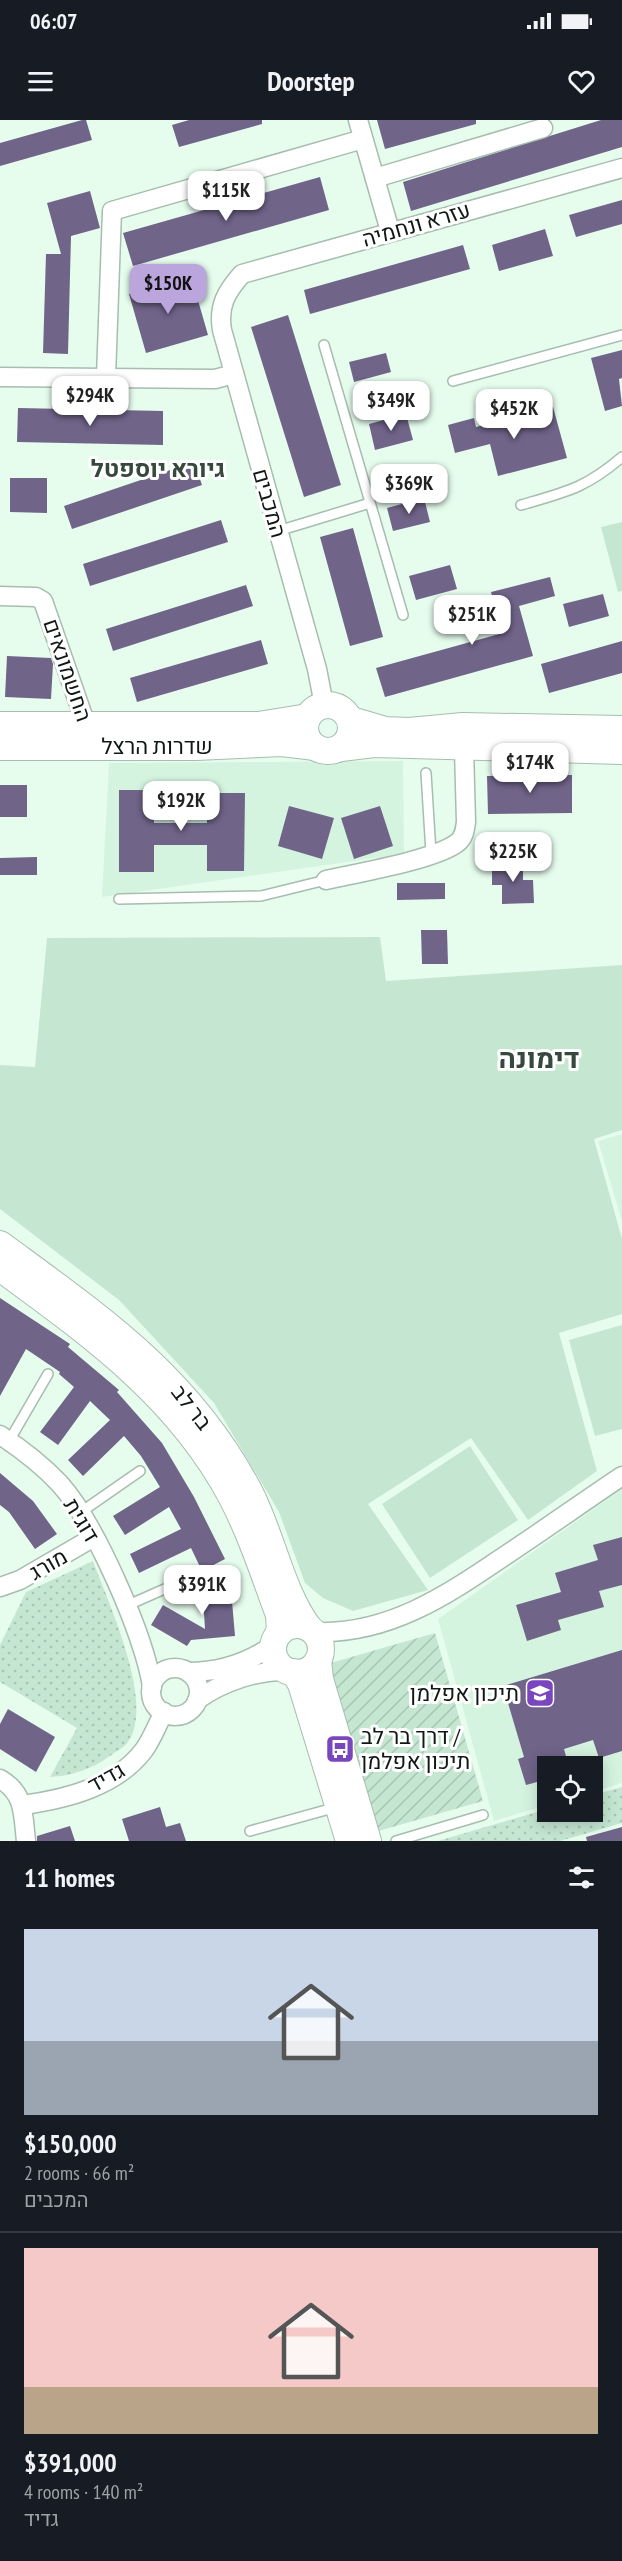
<!DOCTYPE html>
<html lang="en">
<head>
<meta charset="utf-8">
<style>
	:root { --surface:#171b24; --page:#242831; --text:#f1f3f6; --muted:#9ea1a6; --line:#363941; --accent:#bba5dd }
	body { margin:0; font-family:"PT Sans Narrow",Heebo,sans-serif; background:var(--page); color:var(--text); height:100vh; display:flex; flex-direction:column; font-size:22px; white-space:nowrap }
	* { box-sizing:border-box; margin:0 }
	p { font-size:20px; color:var(--muted) }
	.icon { flex:none; width:33px; height:33px; fill:none; stroke:currentColor; stroke-width:2; stroke-linecap:round; stroke-linejoin:round }
	.map { position:relative; height:1721px; overflow:hidden }
	.side { display:flex; flex-direction:column; background:var(--surface); flex:1 }
	.side>* { flex:none }
	.fabs { position:absolute; left:537px; top:1636px; display:grid; gap:12px }
	.fabs a { display:grid; place-items:center; width:66px; height:66px; border-radius:0px; background:var(--surface); box-shadow:0 3px 15px #0003; font-size:30px }
	.price { position:absolute; translate:-50% -51px; padding:0 14px; border-radius:12px; background:#fff; color:#222; font-size:20px; line-height:39px; filter:drop-shadow(0 2px 3px #0008) }
	.price::after { content:''; position:absolute; left:50%; top:36px; width:18px; height:14px; margin-left:-9px; background:inherit; clip-path:polygon(0 0,100% 0,50% 100%) }
	.price.selected { background:var(--accent); color:#111 }
	ul { padding:0; list-style:none }
	li { display:grid; align-content:center; gap:12px; height:318px; padding:0 24px }
	li+li { border-top:2px solid var(--line) }
	li span { display:grid; place-items:center; height:186px; border-radius:0px; color:#555 }
	li>.icon { margin-inline-start:auto }
	span .icon { width:108px; height:108px; fill:#fffc; stroke-width:1 }
	li b { font-size:26px }
	h2 { display:flex; justify-content:space-between; align-items:center; height:72px; padding:0 24px; font-size:26px }
	.status { display:flex; justify-content:space-between; align-items:center; height:42px; padding:0 30px; background:var(--surface); direction:ltr }
	.status svg { height:16px; fill:currentColor }
	header { display:flex; justify-content:space-between; align-items:center; height:78px; padding:0 24px; background:var(--surface); font-size:27px; font-weight:700 }
	.map>svg:first-child { display:block }
	.built { fill:#d5f4e0 }
	.grass { fill:#c5e7d2 }
	.park { fill:url(#park-dots) }
	.garden { fill:url(#garden-furrows) }
	.building { fill:#706489 }
	.lines { fill:none; stroke-linecap:round; stroke-linejoin:round }
	.lane-casing { stroke:#a6bdaf; stroke-width:12 }
	.street-casing { stroke:#a6bdaf; stroke-width:21 }
	.secondary-casing { stroke:#a6bdaf; stroke-width:28 }
	.lane { stroke:#fff; stroke-width:9 }
	.street { stroke:#fff; stroke-width:18 }
	.secondary { stroke:#fff; stroke-width:26 }
	.labels { text-anchor:middle; stroke-width:6; stroke-linejoin:round; paint-order:stroke }
	.street-label { font-size:22px; fill:#101813; stroke:#fff }
	.poi-label { font-size:22px; fill:#101813; stroke:#fff; text-anchor:end }
	.neighbourhood-label { font-size:24px; font-weight:bold; fill:#36493e; stroke:#fff }
	.district-label { font-size:28px; font-weight:bold; fill:#36493e; stroke:#fff }
</style>
</head>
<body>
<div class="status"><b>06:07</b><svg viewBox="0 0 49 12"><path d="M0 12V9h3v3zM5 12V6h3v6zM10 12V3h3v9zM15 12V0h3v12zM26 1h20v11H26zM47 4h2v5h-2z"/></svg></div>
<header><svg class="icon" aria-label="menu" viewBox="0 0 24 24"><path d="M4 6h16M4 12h16M4 18h16"/></svg>Doorstep<svg class="icon" aria-label="heart" viewBox="0 0 24 24"><path d="M12 20l-8-8c-3-5 5-10 8-4 3-6 11-1 8 4z"/></svg></header>
<div class="map">
<svg width="622" height="1721" viewBox="0 0 622 1721">
	<defs>
		<pattern id="park-dots" width="8" height="8" patternUnits="userSpaceOnUse" patternTransform="scale(1.5)"><rect width="8" height="8" fill="#c5e7d2"/><path d="M2 2h.1M6 6h.1" fill="none" stroke="#a8c5b3" stroke-width="1.8" stroke-linecap="round"/></pattern>
		<pattern id="garden-furrows" width="10" height="10" patternUnits="userSpaceOnUse" patternTransform="scale(1.5)"><rect width="10" height="10" fill="#c5e7d2"/><path d="M-1 1l2-2M0 10L10 0M9 11l2-2" fill="none" stroke="#a8c5b3"/></pattern>
	</defs>
	<rect width="100%" height="100%" fill="#e6fdee"/>
	<g class="built">
		<path d="M403,641L404,734L102,777L109,643Z"/>
		<path d="M622,1014V1101L598,1021Z"/>
		<path d="M622,1369V1663L593,1672L592,1647H548L547,1685L494,1701L438,1499Z"/>
	</g>
	<g class="grass">
		<path d="M622,402V471L618,472L601,407Z"/>
		<path d="M380,817L386,861L622,845V1010L594,1019L622,1119V1194L559,1213L597,1351L528,1400L471,1318L368,1384L428,1470L353,1491L323,1478L305,1463L279,1392L214,1283L119,1180L0,1089V945L35,947L47,818Z"/>
		<path d="M622,1205V1309L595,1316L569,1220Z"/>
		<path d="M470,1326L518,1400L430,1458L382,1384Z"/>
	</g>
	<g class="park">
		<path d="M93,1441C108,1482 156,1584 128,1622C125,1627 115,1632 110,1636C92,1649 72,1656 50,1657L77,1608L0,1562V1525L26,1472Z"/>
		<path d="M622,1667V1703L560,1721H438L547,1689L548,1692H592L593,1675Z"/>
	</g>
	<path class="garden" d="M435,1513L483,1681L375,1712L327,1544Z"/>
	<g class="building">
		<path d="M82,0H86L92,20L0,46V23Z"/>
		<path d="M189,0H262V4L179,27L172,5Z"/>
		<path d="M377,0H476V4L385,29Z"/>
		<path d="M601,0H622V27L411,91L403,62Z"/>
		<path d="M320,57L329,90L133,146L123,113Z"/>
		<path d="M90,71L100,108L71,116L68,234L43,233L46,134H61L47,83Z"/>
		<path d="M622,80V104L576,117L569,95Z"/>
		<path d="M545,109L553,136L499,151L492,125Z"/>
		<path d="M463,125L470,149L310,194L304,170Z"/>
		<path d="M191,156L208,215L146,233L129,174Z"/>
		<path d="M288,195L341,365L304,377L251,207Z"/>
		<path d="M622,230V258L619,259L622,286L605,291L591,238Z"/>
		<path d="M386,233L391,252L354,262L349,242Z"/>
		<path d="M553,287L567,338L498,356L490,324L455,333L448,305L474,298L476,307Z"/>
		<path d="M18,288L163,291V325L17,322Z"/>
		<path d="M406,294L413,320L375,330L369,304Z"/>
		<path d="M194,342L202,365L72,409L64,386Z"/>
		<path d="M10,358H47V393L10,392Z"/>
		<path d="M424,378L430,402L393,411L387,388Z"/>
		<path d="M221,400L228,422L90,466L83,444Z"/>
		<path d="M353,408L383,517L350,526L320,417Z"/>
		<path d="M450,445L457,469L416,480L409,456Z"/>
		<path d="M550,457L555,476L519,486L533,536L385,577L376,548L503,513L491,472Z"/>
		<path d="M246,465L253,486L113,531L106,509Z"/>
		<path d="M603,474L609,496L569,507L563,484Z"/>
		<path d="M261,520L268,544L137,582L130,558Z"/>
		<path d="M622,521V553L549,573L541,544Z"/>
		<path d="M7,536L51,538L53,544L51,579L5,577Z"/>
		<path d="M572,655V693L488,694L487,656Z"/>
		<rect x="0" y="665" width="27" height="32"/>
		<path d="M119,670H154V703H207V673H245L244,751H207V725H154V752H119Z"/>
		<path d="M289,686L334,698L322,739L278,726Z"/>
		<path d="M380,686L393,726L354,739L341,698Z"/>
		<path d="M37,737V755H0V738Z"/>
		<path d="M523,742V760H533L534,783L502,784V765H492V743Z"/>
		<path d="M397,763H445V779L397,780Z"/>
		<path d="M421,810H447L448,844H422Z"/>
		<path d="M0,1178L70,1224L68,1227L119,1270L117,1272L162,1323L194,1377L225,1439L202,1451L191,1428L139,1453L130,1434L181,1409L169,1387L125,1415L113,1396L160,1367L141,1336L124,1316L83,1356L68,1340L110,1300L90,1281L58,1325L40,1312L74,1267L59,1254L60,1252L26,1229L0,1276Z"/>
		<path d="M0,1353L33,1381L57,1414L35,1429L9,1392L0,1385Z"/>
		<path d="M622,1417V1465L599,1471L604,1487L558,1500L561,1510L527,1521L516,1485L561,1472L555,1453L598,1440L593,1425Z"/>
		<path d="M230,1458L235,1516L191,1520L187,1526L151,1505L163,1485L205,1509L202,1460Z"/>
		<path d="M622,1530V1631L599,1638L593,1620L564,1629L569,1647H548V1659L526,1665L518,1639L524,1637L503,1566Z"/>
		<path d="M8,1589L55,1617L36,1652L0,1629V1604Z"/>
		<path d="M160,1687L166,1707L180,1703L186,1721H129L122,1699Z"/>
		<path d="M70,1706L75,1721H37V1716Z"/>
		<path d="M622,1707V1721H587L586,1717Z"/>
	</g>
	<g class="lines">
		<g class="lane-casing">
			<g id="lane">
				<path d="M324,225L403,495"/>
				<path d="M453,261L622,215"/>
				<path d="M521,385C566,372 586,368 622,337"/>
				<path d="M278,411L370,383"/>
				<path d="M426,653L431,733"/>
				<path d="M119,779L261,776L326,760"/>
				<path d="M9,1321L48,1254"/>
				<path d="M81,1392L140,1351"/>
				<path d="M126,1486L194,1456"/>
				<path d="M250,1711L337,1687"/>
				<path d="M396,1721L483,1695"/>
			</g>
		</g>
		<g class="street-casing">
			<g id="street">
				<path d="M358,0L390,111"/>
				<path d="M375,58L543,8"/>
				<path d="M0,257L215,259L234,254"/>
				<path d="M106,257L112,91L363,19"/>
				<path d="M0,476L36,477L43,481L90,616"/>
				<path d="M324,585L317,549L222,210C218,186 226,172 242,154L622,48"/>
				<path d="M326,760C357,753 434,740 457,723C464,718 465,710 466,702L464,629"/>
				<path d="M0,1315C20,1328 43,1346 60,1364C94,1402 145,1516 152,1567"/>
				<path d="M0,1467L20,1460L94,1417"/>
				<path d="M315,1512C393,1515 454,1470 515,1429C551,1405 586,1380 622,1356"/>
				<circle cx="175" cy="1572" r="24"/>
				<path d="M188,1552C219,1552 248,1543 273,1525"/>
				<path d="M197,1580C222,1562 257,1550 288,1551"/>
				<path d="M0,1659C25,1673 23,1695 26,1721"/>
				<path d="M23,1685C66,1679 116,1667 144,1630C152,1619 157,1605 164,1592"/>
			</g>
		</g>
		<g class="secondary-casing">
			<g id="secondary">
				<circle cx="328" cy="608" r="23"/>
				<path d="M351,600L385,610L409,611L463,606L622,609"/>
				<path d="M0,605H258L308,597"/>
				<path d="M0,627H196L282,623L315,627"/>
				<path d="M341,628L374,624L622,631"/>
				<path d="M0,1124C99,1197 186,1255 247,1367C271,1410 280,1469 309,1508"/>
				<path d="M0,1148C90,1214 177,1275 231,1376C251,1414 264,1455 279,1495L280,1512"/>
				<circle cx="297" cy="1529" r="24"/>
				<path d="M318,1540L320,1559L368,1721"/>
				<path d="M294,1552L301,1564L349,1721"/>
			</g>
		</g>
		<use href="#lane" class="lane"/>
		<use href="#street" class="street"/>
		<use href="#secondary" class="secondary"/>
	</g>
	<defs>
		<g id="school-square" transform="scale(1.5)"><rect x="-9" y="-9" width="18" height="18" rx="4" fill="#7946be" stroke="#fff"/><path d="M0-5L7-2L0 1L-7-2ZM-4 1L0 2.5L4 1V4Q0 6-4 4Z" fill="#fff"/></g>
		<g id="bus-square" transform="scale(1.5)"><rect x="-9" y="-9" width="18" height="18" rx="4" fill="#7946be" stroke="#fff"/><path d="M-5-6H5V4H4V6H2V4H-2V6H-4V4H-5ZM-3.5-4V0h7V-4ZM-3.5 1.2v1.5H-2V1.2ZM2 1.2v1.5H3.5V1.2Z" fill="#fff"/></g>
	</defs>
	<g fill-rule="evenodd">
		<use href="#school-square" x="540" y="1573"/>
		<use href="#bus-square" x="340" y="1629"/>
	</g>
	<g class="labels">
		<g class="street-label">
			<text transform="translate(416 104) rotate(-16)" y="8">עזרא ונחמיה</text>
			<text transform="translate(270 383) rotate(74)" y="8">המכבים</text>
			<text transform="translate(68 550) rotate(71)" y="8">החשמונאים</text>
			<text x="157" y="634">שדרות הרצל</text>
			<text transform="translate(192 1287) rotate(52)" y="8">בר לב</text>
			<text transform="translate(82 1400) rotate(59)" y="8">דוגית</text>
			<text transform="translate(48 1444) rotate(-30)" y="8">מורג</text>
			<text transform="translate(106 1657) rotate(-29)" y="8">גדיד</text>
		</g>
		<g class="poi-label">
			<text x="519" y="1581">תיכון אפלמן</text>
			<text x="361" y="1624" text-anchor="start">דרך בר לב /<tspan x="361" dy="25">תיכון אפלמן</tspan></text>
		</g>
		<g class="neighbourhood-label">
			<text x="158" y="357">גיורא יוספטל</text>
		</g>
		<g class="district-label">
			<text x="539" y="948">דימונה</text>
		</g>
	</g>
</svg>
<div class="fabs">
<a><svg class="icon" aria-label="locate" viewBox="0 0 24 24"><circle cx="12" cy="12" r="6"/><path d="M12 2v4M12 18v4M2 12h4M18 12h4"/></svg></a>
</div>
<b class="price" style="left:226px;top:102px">$115K</b>
<b class="price selected" style="left:168px;top:195px">$150K</b>
<b class="price" style="left:90px;top:307px">$294K</b>
<b class="price" style="left:391px;top:312px">$349K</b>
<b class="price" style="left:514px;top:320px">$452K</b>
<b class="price" style="left:409px;top:395px">$369K</b>
<b class="price" style="left:472px;top:526px">$251K</b>
<b class="price" style="left:530px;top:674px">$174K</b>
<b class="price" style="left:181px;top:712px">$192K</b>
<b class="price" style="left:513px;top:763px">$225K</b>
<b class="price" style="left:202px;top:1496px">$391K</b>
</div>
<section class="side">
<h2>11 homes<svg class="icon" aria-label="filters" viewBox="0 0 24 24"><path d="M4 7h16M4 17h16"/><circle cx="9" cy="7" r="2"/><circle cx="15" cy="17" r="2"/></svg></h2>
<ul>
<li><span style="background:linear-gradient(#c9d6e8 60%,#9aa5b1 0)"><svg class="icon" aria-label="home" viewBox="0 0 24 24"><path d="M3 11l9-7 9 7M6 9v11h12V9"/></svg></span><div><b>$150,000</b><p>2 rooms · 66 m²</p><p>המכבים</p></div></li>
<li><span style="background:linear-gradient(#f6c9c9 75%,#b9a48a 0)"><svg class="icon" aria-label="home" viewBox="0 0 24 24"><path d="M3 11l9-7 9 7M6 9v11h12V9"/></svg></span><div><b>$391,000</b><p>4 rooms · 140 m²</p><p>גדיד</p></div></li>
</ul>
</section>
</body>
</html>
